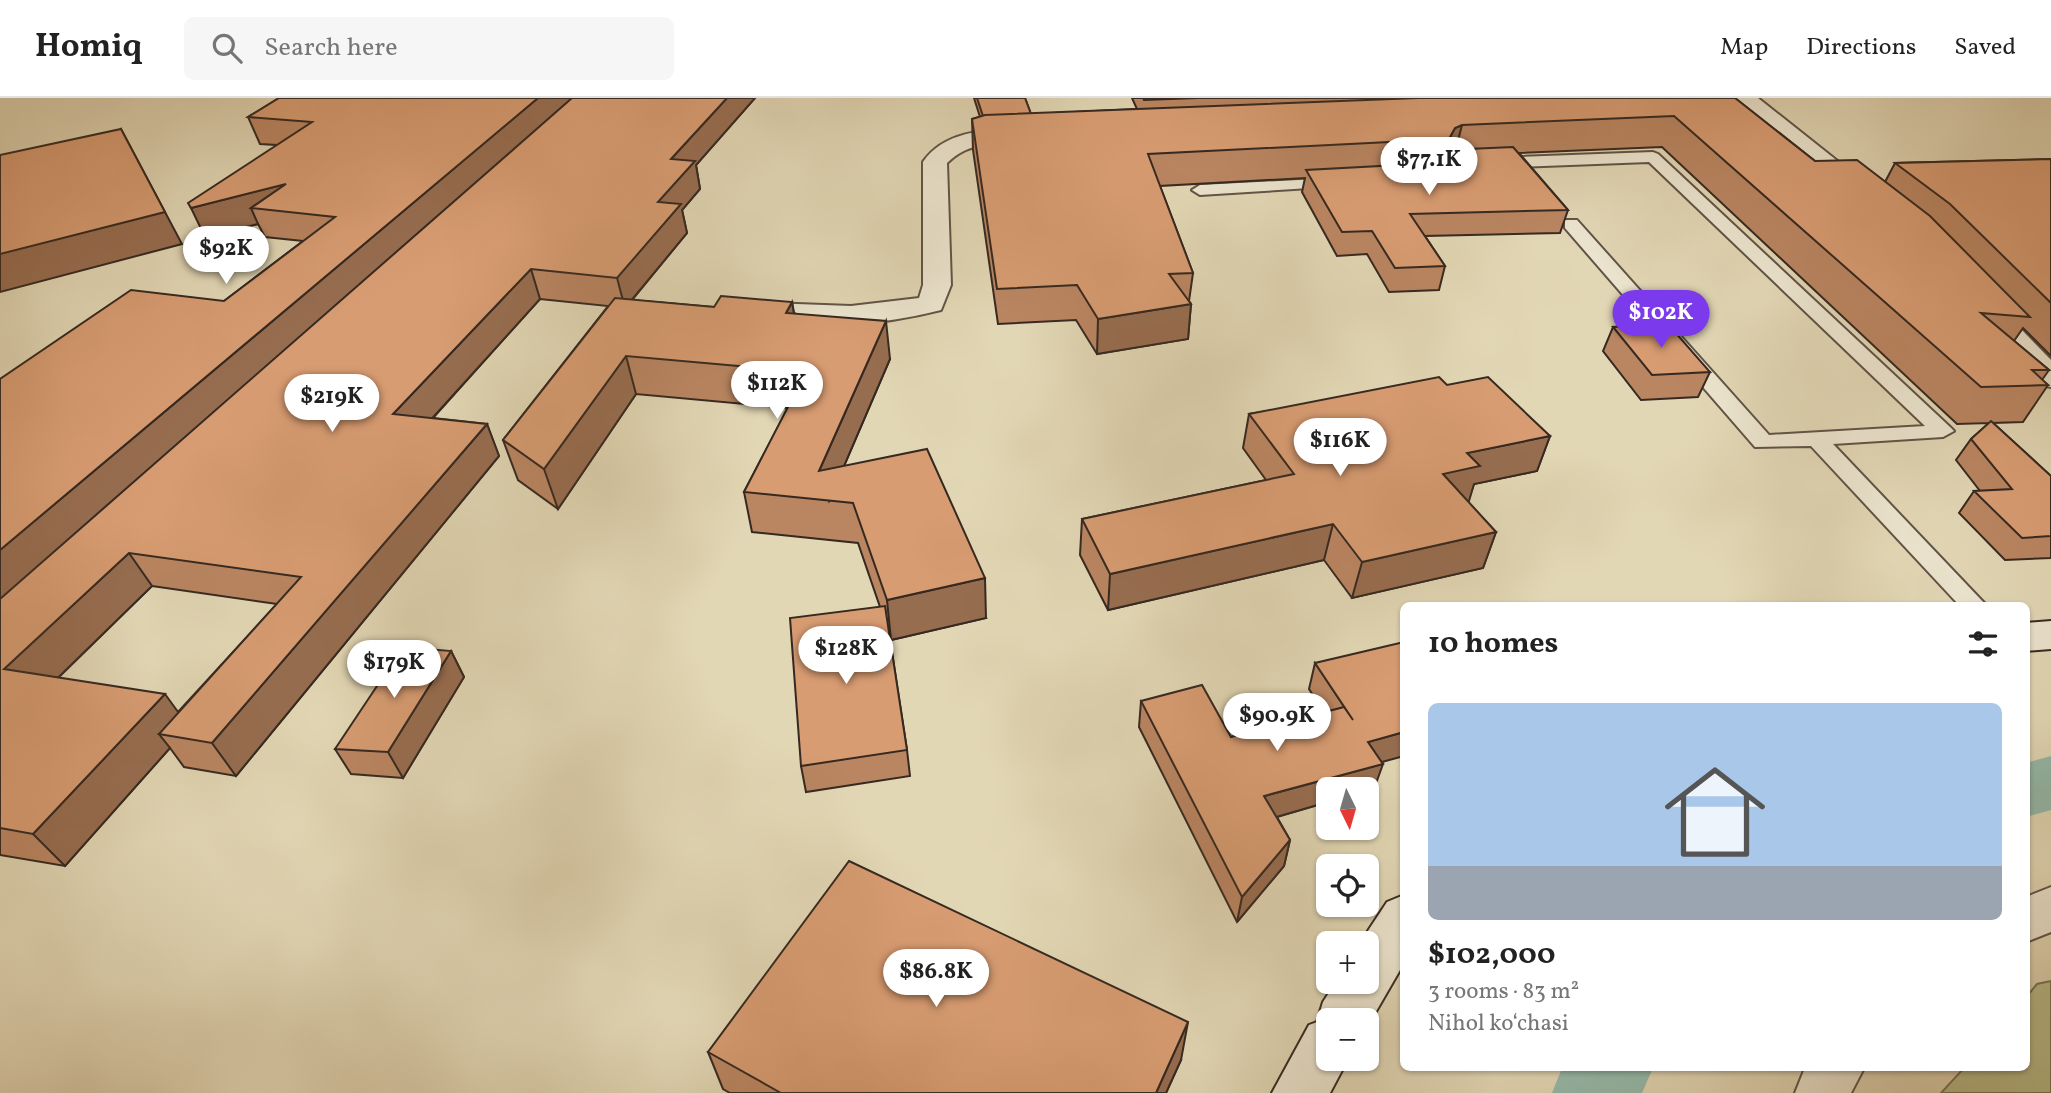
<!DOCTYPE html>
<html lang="en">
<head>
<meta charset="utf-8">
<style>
	:root { --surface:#fff; --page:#f6f6f6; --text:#222; --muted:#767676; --line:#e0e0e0; --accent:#7c3aed }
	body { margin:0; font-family:Vollkorn,serif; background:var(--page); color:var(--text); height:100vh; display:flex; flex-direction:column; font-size:26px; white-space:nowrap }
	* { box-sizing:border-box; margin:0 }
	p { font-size:23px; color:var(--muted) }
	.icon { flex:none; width:38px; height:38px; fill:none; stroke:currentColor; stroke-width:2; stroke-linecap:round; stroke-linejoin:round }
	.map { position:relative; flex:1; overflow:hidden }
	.drawer { position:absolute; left:1400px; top:504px; width:630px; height:469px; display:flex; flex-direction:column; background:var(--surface); border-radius:10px; box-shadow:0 2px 5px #0004 }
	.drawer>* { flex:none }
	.needle { width:46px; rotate:175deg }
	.buttons { position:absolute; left:1316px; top:679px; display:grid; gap:14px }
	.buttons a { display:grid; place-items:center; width:63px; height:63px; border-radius:10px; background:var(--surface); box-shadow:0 2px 5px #0004; font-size:35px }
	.price { position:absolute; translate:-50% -60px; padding:0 16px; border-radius:24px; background:#fff; color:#222; font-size:23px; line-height:46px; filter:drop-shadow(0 2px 4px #0008) }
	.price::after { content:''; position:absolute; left:50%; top:42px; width:21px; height:16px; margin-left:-10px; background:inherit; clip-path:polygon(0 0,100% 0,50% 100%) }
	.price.active { background:var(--accent); color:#fff }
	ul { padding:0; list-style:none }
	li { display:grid; align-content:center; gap:14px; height:371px; padding:0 28px }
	li span { display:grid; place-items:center; height:217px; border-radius:10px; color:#555 }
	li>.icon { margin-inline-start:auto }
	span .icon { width:126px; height:126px; fill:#fffc; stroke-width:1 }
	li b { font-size:30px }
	h2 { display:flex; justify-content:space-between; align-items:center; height:84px; padding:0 28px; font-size:30px }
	header { display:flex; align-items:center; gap:42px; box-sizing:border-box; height:98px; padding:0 35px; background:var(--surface); border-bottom:2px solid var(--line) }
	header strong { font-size:33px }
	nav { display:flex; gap:38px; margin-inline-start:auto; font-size:24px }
	.search { width:490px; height:63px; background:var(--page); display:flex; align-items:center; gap:18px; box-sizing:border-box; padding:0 24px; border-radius:10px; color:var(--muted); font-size:26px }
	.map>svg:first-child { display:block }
	.green { fill:#b9bd8a; stroke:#787356; stroke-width:2 }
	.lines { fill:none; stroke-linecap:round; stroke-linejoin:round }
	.canal { fill:#95baaa; fill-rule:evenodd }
	.lane-casing { stroke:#615446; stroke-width:4 }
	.street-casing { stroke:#615446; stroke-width:4 }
	.secondary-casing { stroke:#362921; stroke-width:4 }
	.lane { fill:#ece5cf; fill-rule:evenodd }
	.street { fill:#ece5cf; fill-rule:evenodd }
	.secondary { fill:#ece5cf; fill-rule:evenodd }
	.wall { fill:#ba8662; stroke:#362921; stroke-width:2; fill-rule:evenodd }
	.shaded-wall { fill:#976d50; stroke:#362921; stroke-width:2 }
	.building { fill:#d89c72; stroke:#362921; stroke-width:2 }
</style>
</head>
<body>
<header>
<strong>Homiq</strong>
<div class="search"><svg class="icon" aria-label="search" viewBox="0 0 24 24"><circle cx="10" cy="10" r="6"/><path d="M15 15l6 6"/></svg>Search here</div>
<nav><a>Map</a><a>Directions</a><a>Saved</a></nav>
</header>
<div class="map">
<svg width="2051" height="995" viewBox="0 0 2051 995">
	<rect width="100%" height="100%" fill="#e2d7b5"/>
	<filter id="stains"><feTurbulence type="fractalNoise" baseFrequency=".00286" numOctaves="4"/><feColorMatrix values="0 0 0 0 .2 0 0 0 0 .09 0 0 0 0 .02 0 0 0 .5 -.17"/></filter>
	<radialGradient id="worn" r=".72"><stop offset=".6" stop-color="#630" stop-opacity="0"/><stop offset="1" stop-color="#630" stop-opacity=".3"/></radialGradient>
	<path class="green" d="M2051,883V995H1941L1964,970H2026L2027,898L2037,886Z"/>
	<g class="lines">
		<g class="canal">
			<path d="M2051,658V712L2026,719V665Z"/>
			<path d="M1562,970H1653L1642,995H1552Z"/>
		</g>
		<g class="lane-casing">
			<g id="lane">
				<path d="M1653,54L1658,56L1950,329L1954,333L1943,339L1833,346L1987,508H1960L1811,348L1755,349L1565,130V122H1577L1769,337L1925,328L1649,64L1493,70L1485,65L1493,60Z"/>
				<path d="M1336,80L1342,82V88L1200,97L1192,92L1200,87Z"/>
			</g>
		</g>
		<g class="street-casing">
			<g id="street">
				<path d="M1733,0H1758L1874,92L1878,97L1874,102H1856L1748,14L1692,17L1681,10L1692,3Z"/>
				<path d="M1023,30L1031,32L1035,37L1031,42C999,50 973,39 947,65L951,187L941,212C885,226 816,234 760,220L755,214L760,208L770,205L851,208L919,200L923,187V64C945,32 987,32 1023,30Z"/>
				<path d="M1980,196L1990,199L2051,262V289L2040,287L1970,211L1966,205L1970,199Z"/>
				<path d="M2051,789V834L2026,844V799Z"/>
				<path d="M1805,970H1864L1851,995H1795Z"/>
			</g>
		</g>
		<g class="secondary-casing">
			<g id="secondary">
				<path d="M2051,523V551L2026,553V525Z"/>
				<path d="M1404,797V865L1367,929V922H1328V961H1348L1330,995H1272L1309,927L1317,924L1323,904L1336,884H1367V845H1360L1387,804Z"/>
			</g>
		</g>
		<use href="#lane" class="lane"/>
		<use href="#street" class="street"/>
		<use href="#secondary" class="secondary"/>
	</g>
	<g class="wall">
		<path d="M279,0H755L696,67L700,91L682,112L687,135L632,202L714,209L792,204L794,215L890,261L844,368L986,520L891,542L889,535L907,652L910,678L806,694L801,668L880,509L858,445L752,434L744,394L788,310L636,296L558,411L518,382L503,342L608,208L540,201L433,320L487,326L499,358L236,678L184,669L170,650L65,768L0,757V281L224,203L303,143L265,139L258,126L205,139L276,47L260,46L248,19ZM152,488L277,506L178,614L58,580Z"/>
		<path d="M974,0H1025L1031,16L1137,11L1132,0H1735L1815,63L1885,84L1895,65L2051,61V258L2023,230L2014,243L2049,272L2042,282L2048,287L2023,324L1993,325L2051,378V460L2005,462L1959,415L1974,393H1980L1956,362L1971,341L1989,325L1957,326L1662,49L1519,55L1568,112L1560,135L1425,138L1445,168L1439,192L1389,194L1367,156L1337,158L1302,94L1305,80L1160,88L1193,175L1189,203L1191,206L1188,241L1097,256L1076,222L998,226L973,52L972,21L980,19ZM1454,58H1464L1463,61L1455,64L1445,65L1447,62Z"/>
		<path d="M1613,229L1710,274L1698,299L1641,302L1603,253Z"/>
		<path d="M1447,287L1550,338L1537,373L1474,386L1468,404L1496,434L1483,470L1352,500L1324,462L1108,512L1080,457L1082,421L1266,382L1243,350L1249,316Z"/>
		<path d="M451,553L464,579L403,680L351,676L335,651Z"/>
		<path d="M1315,565L1381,664L1374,691L1367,694V691H1328V704L1277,719L1290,742L1284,768L1237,824L1139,629L1141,603L1231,639L1324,615L1309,591Z"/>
		<path d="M708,954L1181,962L1166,995H730L723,991Z"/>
	</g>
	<g class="shaded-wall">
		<path d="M538,0H576L0,508V452Z"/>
		<path d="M727,0H755L696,67L700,91L682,112L687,135L625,210L617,180L658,104L671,61Z"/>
		<path d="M1462,27L1454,58L1447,62L1441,72L1449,41L1455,30Z"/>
		<path d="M121,31L182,146L0,194V156Z"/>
		<path d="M286,86L251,110L258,126L205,139L191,110Z"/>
		<path d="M531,171L540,201L408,347L393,316Z"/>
		<path d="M792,204L798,241L786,215Z"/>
		<path d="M1191,206L1188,241L1097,256L1098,221Z"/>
		<path d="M886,223L890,261L829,403L819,373Z"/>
		<path d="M626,258L636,296L558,411L544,371Z"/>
		<path d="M487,326L499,358L236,678L212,645Z"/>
		<path d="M1550,338L1537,373L1474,386L1469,403L1432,412L1443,376L1467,355Z"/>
		<path d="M1333,426L1324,462L1108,512L1110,476Z"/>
		<path d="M1496,434L1483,470L1352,500L1362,464Z"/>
		<path d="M129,455L152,488L33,604L4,571Z"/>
		<path d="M985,480L986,520L891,542L887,502Z"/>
		<path d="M451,553L464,579L403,680L388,654Z"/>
		<path d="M165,596L189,629L159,636L170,650L65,768L33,736Z"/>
		<path d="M1404,634V658L1360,670L1368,644Z"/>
		<path d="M1383,666L1374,691L1367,694V691H1328V704L1259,724L1264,698Z"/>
		<path d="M1290,742L1284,768L1237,824L1242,799Z"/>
		<path d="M1188,924L1181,962L1166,995H1156Z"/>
	</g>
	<g class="building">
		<path d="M279,0H538L0,452V281L131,192L224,203L335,119L251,110L286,86L191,110L188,105L312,24L248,19Z"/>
		<path d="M572,0H727L671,61L695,63L658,104L681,106L617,180L531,171L393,316L487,326L212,645L159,636L301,479L129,455L4,571L165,596L33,736L0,730V501Z"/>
		<path d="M977,0H1025L1031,16L983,18Z"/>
		<path d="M1143,0H1198L1144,2Z"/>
		<path d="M1418,0H1735L1815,63L1857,62L1930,118L2030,219L1981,215L2049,272H2032L2048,287L1981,289L1674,18L1462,27L1455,30L1449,41L1148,56L1193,175L1169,176L1191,206L1098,221L1077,187L997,191L972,21L985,17Z"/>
		<path d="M121,31L165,114L0,156V57Z"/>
		<path d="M1513,49L1568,112L1410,116L1445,168L1395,170L1372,133L1342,134L1306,72L1455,64L1463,61L1468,51Z"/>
		<path d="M2051,61V205L1950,106L1895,65Z"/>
		<path d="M721,198L792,204L786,215L886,223L819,373L927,351L985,480L887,502L853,405L744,394L806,274L626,258L544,371L503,342L615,200L714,209Z"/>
		<path d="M1668,226L1710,274L1652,277L1613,229Z"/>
		<path d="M1439,279L1447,287L1488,279L1550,338L1467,355L1480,368L1443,376L1496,434L1362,464L1333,426L1110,476L1082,421L1294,376L1249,316Z"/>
		<path d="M1991,323L2051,378V438L2022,440L1974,393L2012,391L1971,341Z"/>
		<path d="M885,508L907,652L801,668L790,520Z"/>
		<path d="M1404,544V634L1368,644L1383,666L1264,698L1290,742L1242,799L1141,603L1202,587L1231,639L1344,609L1353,622L1315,565Z"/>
		<path d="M403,549L451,553L388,654L335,651Z"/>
		<path d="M849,763L1188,924L1156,995H781L708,954Z"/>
	</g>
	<rect width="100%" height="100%" filter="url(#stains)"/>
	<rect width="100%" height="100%" fill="url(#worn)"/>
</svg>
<div class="buttons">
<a><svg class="needle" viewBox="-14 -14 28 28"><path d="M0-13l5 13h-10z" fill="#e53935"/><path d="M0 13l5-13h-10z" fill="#767676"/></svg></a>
<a><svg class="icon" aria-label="locate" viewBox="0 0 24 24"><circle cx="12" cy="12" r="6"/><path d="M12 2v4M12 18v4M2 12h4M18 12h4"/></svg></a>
<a>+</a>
<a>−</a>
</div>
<b class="price" style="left:1429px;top:99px">$77.1K</b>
<b class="price" style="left:226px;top:188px">$92K</b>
<b class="price active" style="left:1661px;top:252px">$102K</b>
<b class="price" style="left:777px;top:323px">$112K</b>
<b class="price" style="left:332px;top:336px">$219K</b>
<b class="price" style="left:1340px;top:380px">$116K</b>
<b class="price" style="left:846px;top:588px">$128K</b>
<b class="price" style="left:394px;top:602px">$179K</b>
<b class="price" style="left:1277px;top:655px">$90.9K</b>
<b class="price" style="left:936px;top:911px">$86.8K</b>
<section class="drawer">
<h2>10 homes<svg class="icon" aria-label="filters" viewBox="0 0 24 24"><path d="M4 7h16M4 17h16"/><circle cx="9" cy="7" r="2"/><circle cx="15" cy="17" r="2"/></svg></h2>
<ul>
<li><span style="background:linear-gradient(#a9c7e8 75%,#9aa5b1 0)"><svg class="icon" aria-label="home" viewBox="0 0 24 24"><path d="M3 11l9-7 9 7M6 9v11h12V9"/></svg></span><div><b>$102,000</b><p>3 rooms · 83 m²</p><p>Nihol koʻchasi</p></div></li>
</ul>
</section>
</div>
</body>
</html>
